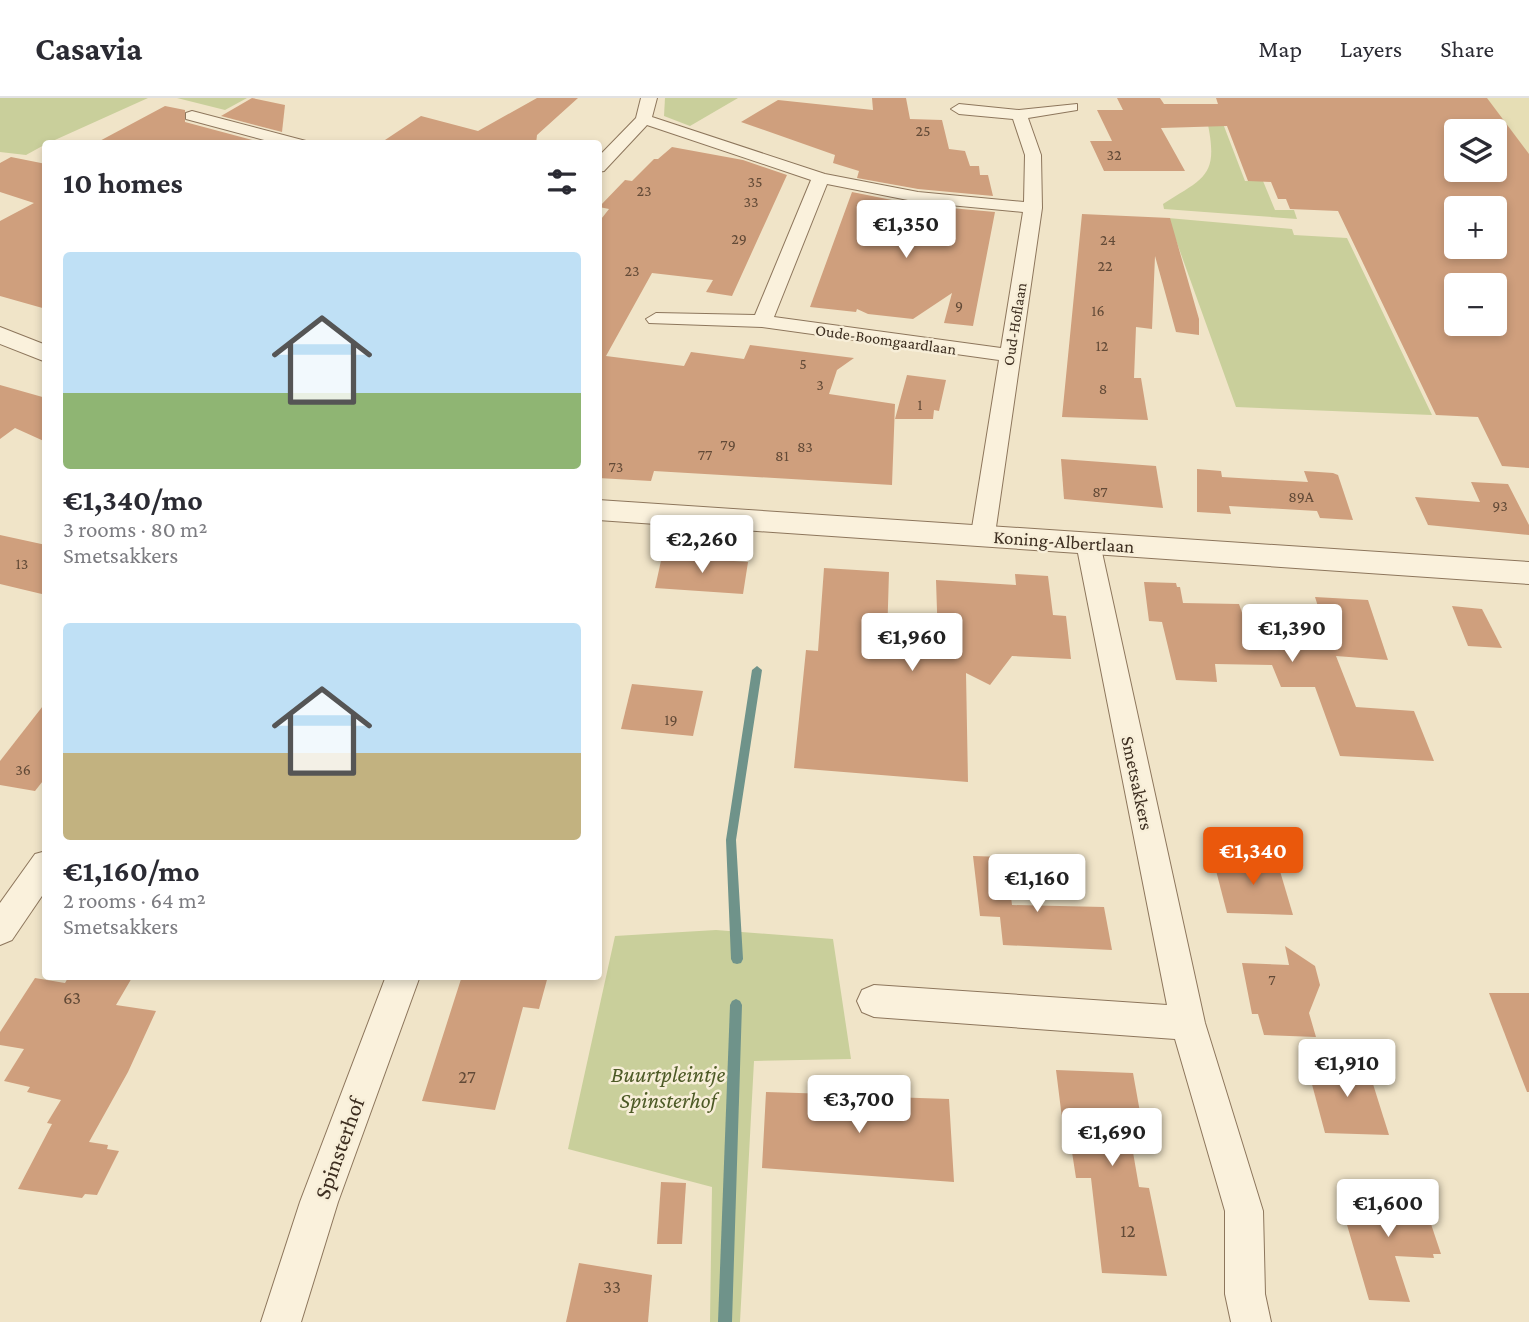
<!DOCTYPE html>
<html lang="en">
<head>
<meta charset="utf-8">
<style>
	:root { --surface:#fff; --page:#f2f2f3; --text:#2b2b33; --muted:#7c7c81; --line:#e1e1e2; --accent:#ea580c }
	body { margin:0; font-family:"Crimson Pro",serif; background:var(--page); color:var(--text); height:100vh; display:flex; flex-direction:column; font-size:26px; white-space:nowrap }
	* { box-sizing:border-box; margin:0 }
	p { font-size:23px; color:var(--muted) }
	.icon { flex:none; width:38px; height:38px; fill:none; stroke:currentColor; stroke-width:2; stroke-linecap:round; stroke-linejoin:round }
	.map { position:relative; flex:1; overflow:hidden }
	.side { position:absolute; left:42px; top:42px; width:560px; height:840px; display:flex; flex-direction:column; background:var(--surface); border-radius:7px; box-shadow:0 4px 10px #0003 }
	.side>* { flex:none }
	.buttons { position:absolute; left:1444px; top:21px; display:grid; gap:14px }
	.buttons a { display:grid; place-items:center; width:63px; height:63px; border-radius:7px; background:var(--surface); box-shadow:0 4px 10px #0003; font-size:35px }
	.price { position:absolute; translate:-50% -60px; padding:0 16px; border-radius:7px; background:#fff; color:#222; font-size:23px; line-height:46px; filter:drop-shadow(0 2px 4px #0008) }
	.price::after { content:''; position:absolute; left:50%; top:42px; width:21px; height:16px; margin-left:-10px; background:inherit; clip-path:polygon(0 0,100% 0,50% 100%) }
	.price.selected { background:var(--accent); color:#fff }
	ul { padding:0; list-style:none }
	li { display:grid; align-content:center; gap:14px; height:371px; padding:0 21px }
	li span { display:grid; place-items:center; height:217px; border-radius:7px; color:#555 }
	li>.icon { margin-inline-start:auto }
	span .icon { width:126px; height:126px; fill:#fffc; stroke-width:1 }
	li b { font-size:30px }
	h2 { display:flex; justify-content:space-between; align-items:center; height:84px; padding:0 21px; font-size:30px }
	header { display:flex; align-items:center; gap:42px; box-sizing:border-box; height:98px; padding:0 35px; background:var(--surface); border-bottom:2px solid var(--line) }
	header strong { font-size:33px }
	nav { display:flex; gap:38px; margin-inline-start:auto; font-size:24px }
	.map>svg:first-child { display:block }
	.farmland { fill:#e6deb5 }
	.green { fill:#c9cf9b }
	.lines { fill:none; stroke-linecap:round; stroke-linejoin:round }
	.stream { fill:#6f938a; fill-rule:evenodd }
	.building { fill:#cf9f7d; fill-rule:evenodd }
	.minor-casing { stroke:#8d765c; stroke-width:2 }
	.tertiary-casing { stroke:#8d765c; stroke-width:2 }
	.minor { fill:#faf1dc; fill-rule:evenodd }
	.tertiary { fill:#faf1dc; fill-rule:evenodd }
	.labels { text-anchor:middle; stroke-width:5; stroke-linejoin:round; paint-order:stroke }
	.number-label { font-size:16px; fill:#624a37 }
	.far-street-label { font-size:16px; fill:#3d2e20; stroke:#f7eed8 }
	.street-label { font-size:19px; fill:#3d2e20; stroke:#f7eed8 }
	.near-number-label { font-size:19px; fill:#624a37 }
	.near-park-label { font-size:23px; font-style:italic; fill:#4d5a26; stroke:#f7eed8 }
	.near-street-label { font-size:23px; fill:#3d2e20; stroke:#f7eed8 }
</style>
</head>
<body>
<header>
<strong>Casavia</strong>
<nav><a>Map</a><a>Layers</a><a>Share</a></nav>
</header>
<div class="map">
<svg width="1529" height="1224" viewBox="0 0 1529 1224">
	<rect width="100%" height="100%" fill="#f0e4c8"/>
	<path class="farmland" d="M1485,0H1529V58Z"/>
	<g class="green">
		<path d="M0,0H148L46,46L26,57L0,54Z"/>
		<path d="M177,0H247L225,12Z"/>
		<path d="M665,0H738L690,28L664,18Z"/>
		<path d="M1207,22L1222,23L1245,83H1263L1275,112H1294L1297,121L1164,111L1163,106C1206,79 1219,78 1207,22Z"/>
		<path d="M1168,120L1292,131L1294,137L1347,140L1432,317L1236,309Z"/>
		<path d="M716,832L833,841L851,961L754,963L740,1224H710L712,1089L568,1051L615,838Z"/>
	</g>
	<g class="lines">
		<g class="stream">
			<path d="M757,568L762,572L736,742L743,861L741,865L737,866L733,865L731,861L726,742L752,572Z"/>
			<path d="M736,901L740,903L742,907L732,1224H718L730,907L732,903Z"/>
		</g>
	</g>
	<g class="building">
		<path d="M252,0L285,7L282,34L221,18Z"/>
		<path d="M537,0H578L537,37L536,46H379L421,18L478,33Z"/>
		<path d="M872,0H906L910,21L942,22L949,51L965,53L970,68H979L980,77H988L993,98L918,91L857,80L859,73L833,65L835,57L741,24L778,2L873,12Z"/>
		<path d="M1117,0H1160L1164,6H1218L1216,0H1487L1529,56V370L1502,368L1478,319L1436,317L1338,113L1290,111L1286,101H1278L1271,84L1248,83L1227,28L1161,30L1185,73H1104L1090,43H1112L1097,12H1123ZM1456,33H1494V72H1456ZM1456,110H1494V149H1456ZM1456,187H1494V226H1456Z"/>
		<path d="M165,8L185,12V24L267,46H94Z"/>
		<path d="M672,49L743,62L787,77L732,198L706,194L713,182L652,175L606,258L684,268L691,254L744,261L750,247L854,260L837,272L829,296L895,306L892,387L654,373L651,383L598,380V125L609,111L599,109L625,82L632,83L654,61H658Z"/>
		<path d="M11,59L46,66V211L0,198V123L34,105L0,94V65Z"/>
		<path d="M852,94L917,107L995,114L973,228L944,225L952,195L913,221L868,216L857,211L856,214L810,209Z"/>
		<path d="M1082,116L1170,120L1199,221V237L1176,234L1155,158L1152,231L1136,229L1134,280H1141L1148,322L1062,319Z"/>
		<path d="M907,277L946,282L939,313L934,312L933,321H895Z"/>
		<path d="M0,287L46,300V344L15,330L0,341Z"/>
		<path d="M1061,361L1156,368L1163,410L1064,401Z"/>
		<path d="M1197,371L1221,373L1222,379L1308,384L1304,373L1333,375L1338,377L1353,422L1320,420L1317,413L1229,408L1231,416L1197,414Z"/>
		<path d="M1471,384L1508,386L1529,427V437L1428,427L1415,399L1480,404Z"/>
		<path d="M0,437L46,447V497L0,486Z"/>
		<path d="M662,458L748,464L743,496L655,490Z"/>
		<path d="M824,470L889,474L887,541L938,544L936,482L1016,487L1015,476L1048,478L1053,517L1066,518L1071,561L1012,558L990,587L966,575L968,684L794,670L806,552L818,553Z"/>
		<path d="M1144,484L1176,485L1177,489H1180L1183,505L1239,506L1249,535L1327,537L1315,499L1368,502L1388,562L1336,558L1356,609L1414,613L1434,663L1340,658L1315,589H1281L1272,567L1215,566L1217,584L1176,582L1162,524L1149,523Z"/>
		<path d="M1452,508L1482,511L1502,550L1468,548Z"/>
		<path d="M632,586L703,593L693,638L621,631Z"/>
		<path d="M46,604V679L35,693L0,687V663Z"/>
		<path d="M973,758L1006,759L1012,807L1104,809L1112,852L1003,847L1000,819L980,818Z"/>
		<path d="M1213,761L1277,763L1293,817L1227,815Z"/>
		<path d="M1285,848L1315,868L1320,887L1309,915L1316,939L1264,937L1258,916H1252L1242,865L1289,867Z"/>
		<path d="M69,878H133L116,907L156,913L128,974L89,1044L108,1047L107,1051L119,1053L97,1097L85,1096L82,1100L18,1091L52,1026L47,1025L61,1002L27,994L30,989L4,983L24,951L0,947V934L35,880L65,885Z"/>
		<path d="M462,878H548L539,911L523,909L495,1012L422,1003Z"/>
		<path d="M1489,895H1529V994H1527Z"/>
		<path d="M1306,964L1367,967L1389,1037L1325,1035Z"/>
		<path d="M1056,972L1133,975L1143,1031H1129L1139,1089L1149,1090L1167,1178L1102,1175L1091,1080H1076L1068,1028H1063Z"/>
		<path d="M864,993L890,994V999L949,1001L954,1084L762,1070L766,994L864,997Z"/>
		<path d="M661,1084L686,1085L682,1146H657Z"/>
		<path d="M1348,1090L1413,1093L1424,1125L1431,1126L1441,1156H1433L1434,1160L1395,1158L1410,1204L1369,1202L1345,1120H1355Z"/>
		<path d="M579,1165L652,1177L648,1224H566Z"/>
	</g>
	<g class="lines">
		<g class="minor-casing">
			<g id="minor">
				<path d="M641,0H657L652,19L825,76L918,94L1024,104L1025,57L1013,21L959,16L951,11L959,6L1019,12L1077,6V12L1028,20L1041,57L1042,110L995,436L992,442H974L971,436L999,262L762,229L649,225L646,221L656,215L755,217L811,82L647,27L604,73L598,74V59L636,20ZM827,86L918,104L1023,114L1001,250L774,219Z"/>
				<path d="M192,13L306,43L308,46H279L186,21V15Z"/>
				<path d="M1088,437L1097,439L1100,445L1205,925L1263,1113L1265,1196L1271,1224H1231L1225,1196V1113L1175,941L874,919L862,914L857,903L862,892L874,887L1167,907L1076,445L1079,439Z"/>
				<path d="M46,753V792L12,842L0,847V805L35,756Z"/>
				<path d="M386,878H420L338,1104L301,1224H261L300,1104Z"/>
			</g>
		</g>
		<g class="tertiary-casing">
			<g id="tertiary">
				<path d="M0,229L46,247V264L0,246Z"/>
				<path d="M598,402L1529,464V486L598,422Z"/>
			</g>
		</g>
		<use href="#minor" class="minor"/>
		<use href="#tertiary" class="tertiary"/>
	</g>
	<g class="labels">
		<g class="number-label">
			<text x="923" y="38">25</text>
			<text x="1114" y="62">32</text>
			<text x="755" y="89">35</text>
			<text x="644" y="98">23</text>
			<text x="751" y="109">33</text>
			<text x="739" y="146">29</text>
			<text x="1108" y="147">24</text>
			<text x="1105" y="173">22</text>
			<text x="632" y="178">23</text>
			<text x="959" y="213">9</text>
			<text x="1098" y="218">16</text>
			<text x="1102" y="253">12</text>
			<text x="803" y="271">5</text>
			<text x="820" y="292">3</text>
			<text x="1103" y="296">8</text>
			<text x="920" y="312">1</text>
			<text x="728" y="352">79</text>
			<text x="805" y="354">83</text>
			<text x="705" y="362">77</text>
			<text x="782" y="363">81</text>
			<text x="616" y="374">73</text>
			<text x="1100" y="399">87</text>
			<text x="1301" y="404">89A</text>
			<text x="1500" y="413">93</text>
			<text x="22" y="471">13</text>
			<text x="671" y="627">19</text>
			<text x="23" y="677">36</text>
			<text x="1272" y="887">7</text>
		</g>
		<g class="far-street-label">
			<text transform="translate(1014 226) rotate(-81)" y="6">Oud-Hoflaan</text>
			<text transform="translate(886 241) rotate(8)" y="6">Oude-Boomgaardlaan</text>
		</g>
		<g class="street-label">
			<text transform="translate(1064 443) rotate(4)" y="7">Koning-Albertlaan</text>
			<text transform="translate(1138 685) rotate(78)" y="7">Smetsakkers</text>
		</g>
		<g class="near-number-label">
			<text x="72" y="906">63</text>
			<text x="467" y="985">27</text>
			<text x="1128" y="1139">12</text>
			<text x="612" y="1195">33</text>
		</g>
		<g class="near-park-label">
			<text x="668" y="984">Buurtpleintje<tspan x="668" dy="26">Spinsterhof</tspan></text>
		</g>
		<g class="near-street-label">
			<text transform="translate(339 1050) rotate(-70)" y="8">Spinsterhof</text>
		</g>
	</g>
</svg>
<div class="buttons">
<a><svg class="icon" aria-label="layers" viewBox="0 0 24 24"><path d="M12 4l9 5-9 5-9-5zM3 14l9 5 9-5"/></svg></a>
<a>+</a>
<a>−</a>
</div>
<b class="price" style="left:906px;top:162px">€1,350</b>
<b class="price" style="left:702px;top:477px">€2,260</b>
<b class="price" style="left:1292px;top:566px">€1,390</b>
<b class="price" style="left:912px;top:575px">€1,960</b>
<b class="price selected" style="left:1253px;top:789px">€1,340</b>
<b class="price" style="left:1037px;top:816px">€1,160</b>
<b class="price" style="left:1347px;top:1001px">€1,910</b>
<b class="price" style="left:859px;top:1037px">€3,700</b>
<b class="price" style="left:1112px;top:1070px">€1,690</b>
<b class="price" style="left:1388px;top:1141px">€1,600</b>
<section class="side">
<h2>10 homes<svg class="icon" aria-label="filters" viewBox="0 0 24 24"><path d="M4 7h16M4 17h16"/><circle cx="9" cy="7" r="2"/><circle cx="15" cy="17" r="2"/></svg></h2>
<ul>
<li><span style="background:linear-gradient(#bfe0f5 65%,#8fb573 0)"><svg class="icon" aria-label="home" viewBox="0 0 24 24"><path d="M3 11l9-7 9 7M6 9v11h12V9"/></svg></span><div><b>€1,340/mo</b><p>3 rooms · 80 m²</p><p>Smetsakkers</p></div></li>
<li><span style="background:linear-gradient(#bfe0f5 60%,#c2b280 0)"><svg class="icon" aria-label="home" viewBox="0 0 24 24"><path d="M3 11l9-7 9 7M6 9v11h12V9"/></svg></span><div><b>€1,160/mo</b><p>2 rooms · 64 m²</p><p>Smetsakkers</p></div></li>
</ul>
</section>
</div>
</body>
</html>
